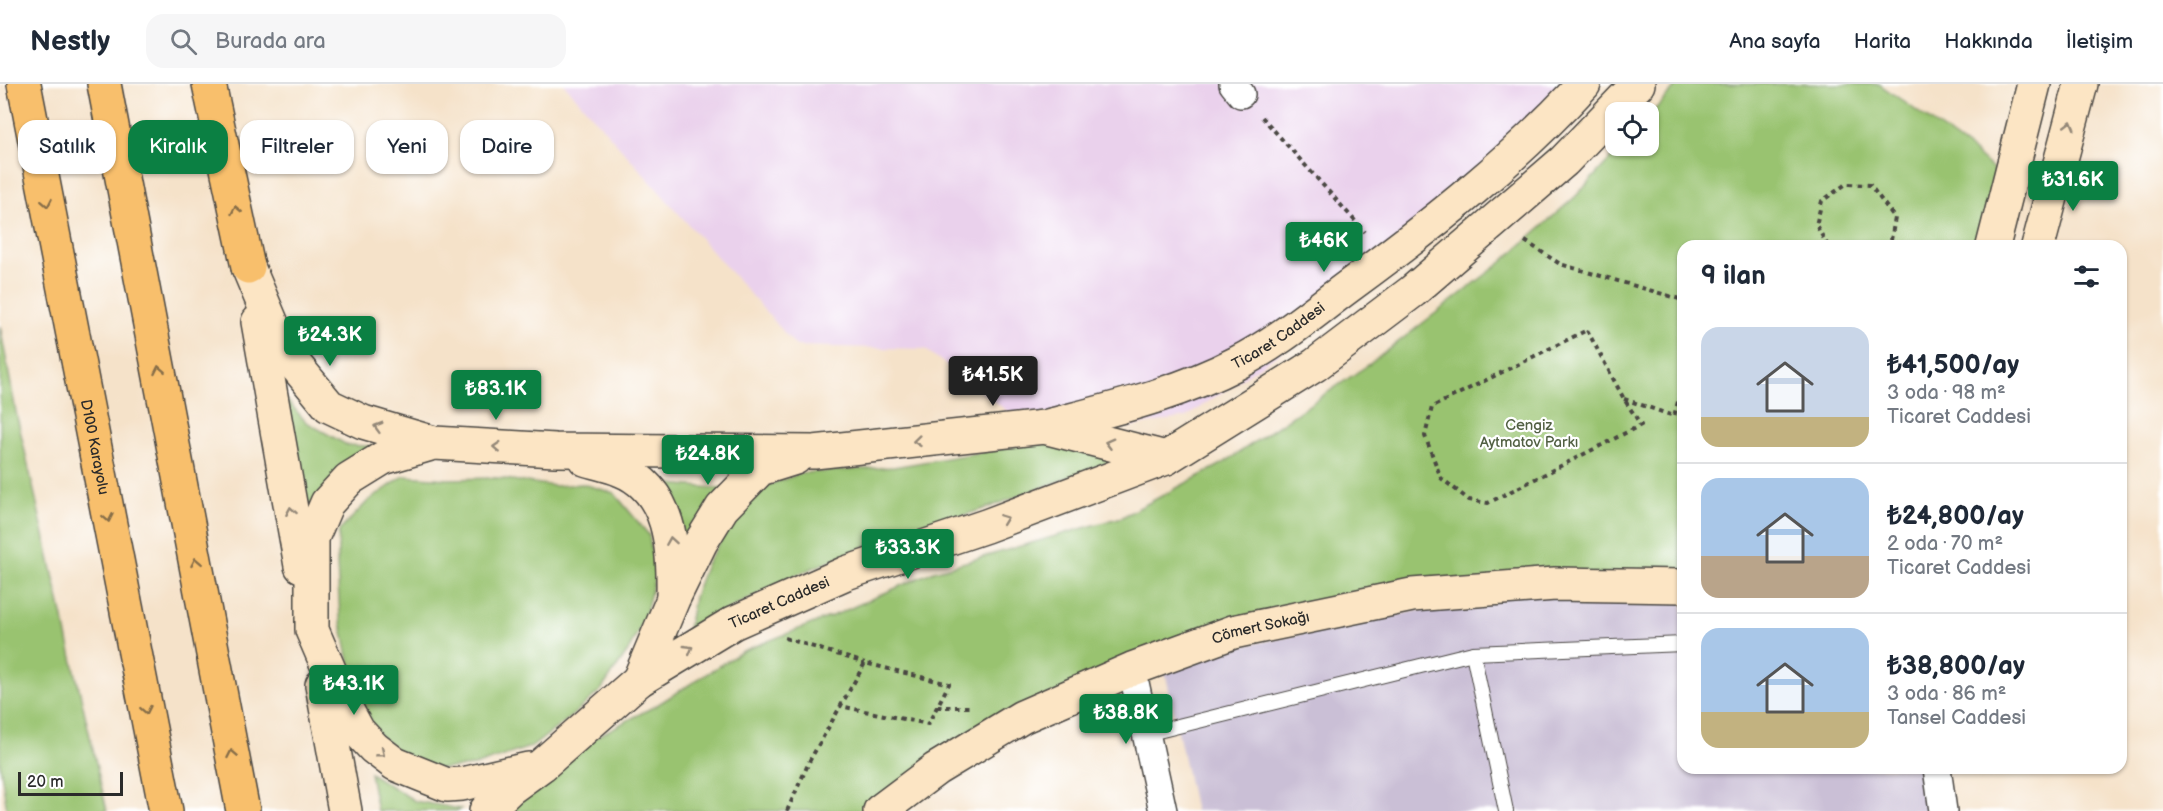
<!DOCTYPE html>
<html lang="tr">
<head>
<meta charset="utf-8">
<style>
	:root { --surface:#fff; --page:#f6f6f7; --text:#1f2937; --muted:#747a83; --line:#e0e1e3; --accent:#0b8043 }
	body { margin:0; font-family:"Balsamiq Sans",sans-serif; background:var(--page); color:var(--text); height:100vh; display:flex; flex-direction:column; font-size:22px; white-space:nowrap }
	* { box-sizing:border-box; margin:0 }
	p { font-size:20px; color:var(--muted) }
	.icon { flex:none; width:33px; height:33px; fill:none; stroke:currentColor; stroke-width:2; stroke-linecap:round; stroke-linejoin:round }
	.map { position:relative; flex:1; overflow:hidden }
	.side { position:absolute; left:1677px; top:156px; width:450px; height:534px; display:flex; flex-direction:column; background:var(--surface); border-radius:18px; box-shadow:0 2px 4px #0004 }
	.side>* { flex:none }
	.guide { position:absolute; left:18px; top:36px; width:570px; height:54px; display:flex; gap:12px }
	.buttons { position:absolute; left:1605px; top:18px; display:grid; gap:12px }
	.buttons a { display:grid; place-items:center; width:54px; height:54px; border-radius:12px; background:var(--surface); box-shadow:0 2px 4px #0004; font-size:30px }
	.scale { position:absolute; left:18px; bottom:15px; width:105px; box-sizing:border-box; padding-left:6px; border:3px solid #2b2b2b; border-top:0; font-size:16px; line-height:21px; white-space:nowrap; color:#2b2b2b; -webkit-text-stroke:4px #fff; paint-order:stroke }
	.price { position:absolute; translate:-50% -51px; padding:0 14px; border-radius:6px; background:var(--accent); color:#fff; font-size:20px; line-height:39px; filter:drop-shadow(0 2px 3px #0008) }
	.price::after { content:''; position:absolute; left:50%; top:36px; width:18px; height:14px; margin-left:-9px; background:inherit; clip-path:polygon(0 0,100% 0,50% 100%) }
	.price.on { background:#222; color:#fff }
	ul { padding:0; list-style:none }
	li { display:flex; align-items:center; gap:18px; height:150px; padding:0 24px }
	li+li { border-top:2px solid var(--line) }
	li span { display:grid; place-items:center; flex:none; width:168px; height:120px; border-radius:18px; color:#555 }
	li>.icon { margin-inline-start:auto }
	span .icon { width:72px; height:72px; fill:#fffc; stroke-width:1 }
	li b { font-size:26px }
	h2 { display:flex; justify-content:space-between; align-items:center; height:72px; padding:0 24px; font-size:26px }
	.tag { padding:0 21px; border-radius:18px; background:var(--surface); box-shadow:0 2px 4px #0004; font-size:21px; line-height:54px }
	.tag.on { background:var(--accent); color:#fff }
	header { display:flex; align-items:center; gap:36px; box-sizing:border-box; height:84px; padding:0 30px; background:var(--surface); border-bottom:2px solid var(--line) }
	header strong { font-size:28px }
	nav { display:flex; gap:33px; margin-inline-start:auto; font-size:21px }
	.search { width:420px; height:54px; background:var(--page); display:flex; align-items:center; gap:15px; box-sizing:border-box; padding:0 21px; border-radius:18px; color:var(--muted); font-size:22px }
	.map>svg:first-child { display:block }
	.built { fill:#ead1ec }
	.industrial { fill:#cabfd6 }
	.green { fill:#99c370; stroke:#62774e; stroke-width:1.5 }
	.lines { fill:none; stroke-linecap:round; stroke-linejoin:round }
	.lane-casing { stroke:#494643; stroke-width:16 }
	.street-casing { stroke:#494643; stroke-width:30 }
	.secondary-casing { stroke:#494643; stroke-width:36 }
	.highway-casing { stroke:#494643; stroke-width:36 }
	.path { stroke:#494643; stroke-width:4; stroke-dasharray:4.5 4.5; stroke-linecap:butt }
	.lane { stroke:#fff; stroke-width:14 }
	.street { stroke:#fff; stroke-width:27 }
	.secondary { stroke:#fce5c4; stroke-width:33 }
	.highway { stroke:#f8bf6c; stroke-width:33 }
	.oneway { stroke:#948878 }
	.oneway2 { stroke:#876e48 }
	.labels { text-anchor:middle; stroke-width:4.5; stroke-linejoin:round; paint-order:stroke }
	.street-label { font-size:15px; fill:#2b2b2b; stroke:#fff }
	.park-label { font-size:15px; fill:#526043; stroke:#fff }
</style>
</head>
<body>
<header>
<strong>Nestly</strong>
<div class="search"><svg class="icon" aria-label="search" viewBox="0 0 24 24"><circle cx="10" cy="10" r="6"/><path d="M15 15l6 6"/></svg>Burada ara</div>
<nav><a>Ana sayfa</a><a>Harita</a><a>Hakkında</a><a>İletişim</a></nav>
</header>
<div class="map">
<svg width="2163" height="727" viewBox="0 0 2163 727">
	<rect width="100%" height="100%" fill="#fff"/>
	<filter id="ink" filterUnits="userSpaceOnUse"><feTurbulence type="fractalNoise" baseFrequency=".0167" numOctaves="2"/><feDisplacementMap in="SourceGraphic" scale="12" xChannelSelector="R" yChannelSelector="G"/><feConvolveMatrix kernelMatrix="1 2 1 2 8 2 1 2 1" color-interpolation-filters="sRGB"/></filter>
	<filter id="wash" filterUnits="userSpaceOnUse"><feTurbulence type="fractalNoise" baseFrequency=".008" numOctaves="4" result="noise"/><feDisplacementMap in="SourceGraphic" scale="24" xChannelSelector="R" yChannelSelector="G"/><feGaussianBlur stdDeviation="1.35" result="paint"/><feColorMatrix in="noise" values="0 0 0 0 0 0 0 0 0 0 0 0 0 0 0 0 0 1.4 0 .05"/><feComposite in="paint" operator="in"/></filter>
	<g filter="url(#wash)">
		<rect width="100%" height="100%" fill="#f5e2c9"/>
		<path class="built" d="M564,0H1591L1401,185L1186,333L1047,357L925,265L796,262Z"/>
		<path class="industrial" d="M1550,500L1683,504V684H1935L1941,727H1195L1163,578Z"/>
		<g class="green">
			<path d="M1678,0H1879L1974,68L2009,100L1993,162H1683V502L1412,511L1132,585L880,727H495L542,681L657,621L743,567L842,528L934,487L1122,433L1222,380L1371,279L1502,178L1576,112L1622,62H1648L1649,32Z"/>
			<path d="M0,242L16,328L107,727H7L0,681Z"/>
			<path d="M278,306L306,338L347,361L381,363L303,442Z"/>
			<path d="M1047,357L1125,372L990,423L866,462L796,491L688,546L694,513L706,480L743,421L768,401L802,389L894,383Z"/>
			<path d="M404,392L448,395L497,394L555,402L583,400L614,409L649,451L655,492L644,536L628,567L601,606L568,635L533,662L474,682L437,685L402,672L375,647L352,592L340,533L337,481L339,447L368,417Z"/>
			<path d="M658,399L723,405L685,463Z"/>
			<path d="M370,689L415,717L461,725L459,727H377Z"/>
		</g>
	</g>
	<g filter="url(#ink)">
		<g class="lines">
			<g class="lane-casing">
				<g id="lane">
					<path d="M1473,569L1506,727"/>
					<path d="M1146,650L1473,569L1683,560"/>
				</g>
			</g>
			<g class="street-casing">
				<g id="street">
					<path d="M1233,0L1241,10"/>
					<path d="M1132,585L1163,727"/>
					<path d="M1937,684L1943,727"/>
				</g>
			</g>
			<g class="secondary-casing">
				<g id="secondary">
					<path d="M1993,162L2034,0"/>
					<path d="M2038,162L2081,0"/>
					<path d="M248,183L283,266L329,322L363,338L434,359L555,366L814,368L1044,343L1166,374"/>
					<path d="M258,238L301,482"/>
					<path id="s1" d="M1048,342C1112,325 1178,310 1237,279C1279,258 1316,226 1353,199C1436,138 1514,76 1584,0"/>
					<path d="M434,359L383,374L349,395L327,419L312,454V546L346,625L358,647L374,664L395,680L447,701L462,700L528,685"/>
					<path d="M585,375C597,379 610,381 621,386C671,406 674,465 673,511"/>
					<path d="M639,596L673,515L701,458L722,424L760,385L795,374"/>
					<path d="M322,601L345,727"/>
					<path id="s2" d="M486,727L509,705L542,681L639,596L733,539L846,489L986,442L1166,374L1315,281L1413,207L1564,77L1638,0"/>
					<path id="s3" d="M880,727L936,685L1022,633L1132,585L1233,548L1412,511L1555,500L1683,502"/>
				</g>
			</g>
			<g class="highway-casing">
				<g id="highway">
					<path id="s4" d="M24,0L166,727"/>
					<path d="M104,0L243,727"/>
					<path d="M209,0L248,183"/>
				</g>
			</g>
			<g class="path">
				<path d="M1262,33L1365,148"/>
				<path d="M1525,157L1560,180L1683,216"/>
				<path d="M1828,162L1816,141L1822,117L1846,100L1870,101L1895,134L1891,156L1884,162"/>
				<path d="M1587,246L1624,315L1641,341L1488,419L1469,416L1441,394L1425,352L1432,323Z"/>
				<path d="M1624,315L1674,332L1683,300"/>
				<path d="M785,554L865,579"/>
				<path d="M937,623H970"/>
				<path d="M787,727L810,676L865,579L949,600L928,640L840,622"/>
			</g>
			<use href="#lane" class="lane"/>
			<use href="#street" class="street"/>
			<use href="#secondary" class="secondary"/>
			<use href="#highway" class="highway"/>
		</g>
		<defs><path id="oneway-chevron" d="M-2-3.5L2.5 0L-2 3.5" fill="none" stroke-width="1.6" stroke-linecap="round" stroke-linejoin="round" transform="scale(1.5)"/></defs>
		<g class="oneway">
			<use href="#oneway-chevron" transform="translate(2070 41) rotate(-75)"/>
			<use href="#oneway-chevron" transform="translate(378 343) rotate(-164)"/>
			<use href="#oneway-chevron" transform="translate(917 357) rotate(174)"/>
			<use href="#oneway-chevron" transform="translate(1109 359) rotate(-165)"/>
			<use href="#oneway-chevron" transform="translate(497 363) rotate(-177)"/>
			<use href="#oneway-chevron" transform="translate(291 427) rotate(-100)"/>
			<use href="#oneway-chevron" transform="translate(1004 435) rotate(-21)"/>
			<use href="#oneway-chevron" transform="translate(671 457) rotate(-99)"/>
			<use href="#oneway-chevron" transform="translate(689 565) rotate(-31)"/>
			<use href="#oneway-chevron" transform="translate(381 669) rotate(39)"/>
		</g>
		<g class="oneway2">
			<use href="#oneway-chevron" transform="translate(47 119) rotate(79)"/>
			<use href="#oneway-chevron" transform="translate(236 126) rotate(-102)"/>
			<use href="#oneway-chevron" transform="translate(159 286) rotate(-101)"/>
			<use href="#oneway-chevron" transform="translate(108 434) rotate(79)"/>
			<use href="#oneway-chevron" transform="translate(196 478) rotate(-101)"/>
			<use href="#oneway-chevron" transform="translate(146 626) rotate(79)"/>
			<use href="#oneway-chevron" transform="translate(232 670) rotate(-101)"/>
		</g>
	</g>
	<g class="labels">
		<g class="street-label">
			<text dy="5" stroke="none"><textPath href="#s1" startOffset="249">Ticaret Caddesi</textPath></text>
			<text dy="5" stroke="none"><textPath href="#s4" startOffset="370">D100 Karayolu</textPath></text>
			<text dy="5" stroke="none"><textPath href="#s2" startOffset="362">Ticaret Caddesi</textPath></text>
			<text dy="5" stroke="none"><textPath href="#s3" startOffset="426">Cömert Sokağı</textPath></text>
		</g>
		<g class="park-label">
			<text x="1529" y="346">Cengiz<tspan x="1529" dy="17">Aytmatov Parkı</tspan></text>
		</g>
	</g>
</svg>
<div class="buttons">
<a><svg class="icon" aria-label="locate" viewBox="0 0 24 24"><circle cx="12" cy="12" r="6"/><path d="M12 2v4M12 18v4M2 12h4M18 12h4"/></svg></a>
</div>
<div class="scale">20 m</div>
<b class="price" style="left:2073px;top:128px">₺31.6K</b>
<b class="price" style="left:1324px;top:189px">₺46K</b>
<b class="price" style="left:330px;top:283px">₺24.3K</b>
<b class="price on" style="left:993px;top:323px">₺41.5K</b>
<b class="price" style="left:496px;top:337px">₺83.1K</b>
<b class="price" style="left:708px;top:402px">₺24.8K</b>
<b class="price" style="left:908px;top:496px">₺33.3K</b>
<b class="price" style="left:354px;top:632px">₺43.1K</b>
<b class="price" style="left:1126px;top:661px">₺38.8K</b>
<div class="guide">
<a class="tag">Satılık</a>
<a class="tag on">Kiralık</a>
<a class="tag">Filtreler</a>
<a class="tag">Yeni</a>
<a class="tag">Daire</a>
</div>
<section class="side">
<h2>9 ilan<svg class="icon" aria-label="filters" viewBox="0 0 24 24"><path d="M4 7h16M4 17h16"/><circle cx="9" cy="7" r="2"/><circle cx="15" cy="17" r="2"/></svg></h2>
<ul>
<li><span style="background:linear-gradient(#c9d6e8 75%,#c2b280 0)"><svg class="icon" aria-label="home" viewBox="0 0 24 24"><path d="M3 11l9-7 9 7M6 9v11h12V9"/></svg></span><div><b>₺41,500/ay</b><p>3 oda · 98 m²</p><p>Ticaret Caddesi</p></div></li>
<li><span style="background:linear-gradient(#a9c7e8 65%,#b9a48a 0)"><svg class="icon" aria-label="home" viewBox="0 0 24 24"><path d="M3 11l9-7 9 7M6 9v11h12V9"/></svg></span><div><b>₺24,800/ay</b><p>2 oda · 70 m²</p><p>Ticaret Caddesi</p></div></li>
<li><span style="background:linear-gradient(#a9c7e8 70%,#c2b280 0)"><svg class="icon" aria-label="home" viewBox="0 0 24 24"><path d="M3 11l9-7 9 7M6 9v11h12V9"/></svg></span><div><b>₺38,800/ay</b><p>3 oda · 86 m²</p><p>Tansel Caddesi</p></div></li>
</ul>
</section>
</div>
</body>
</html>
